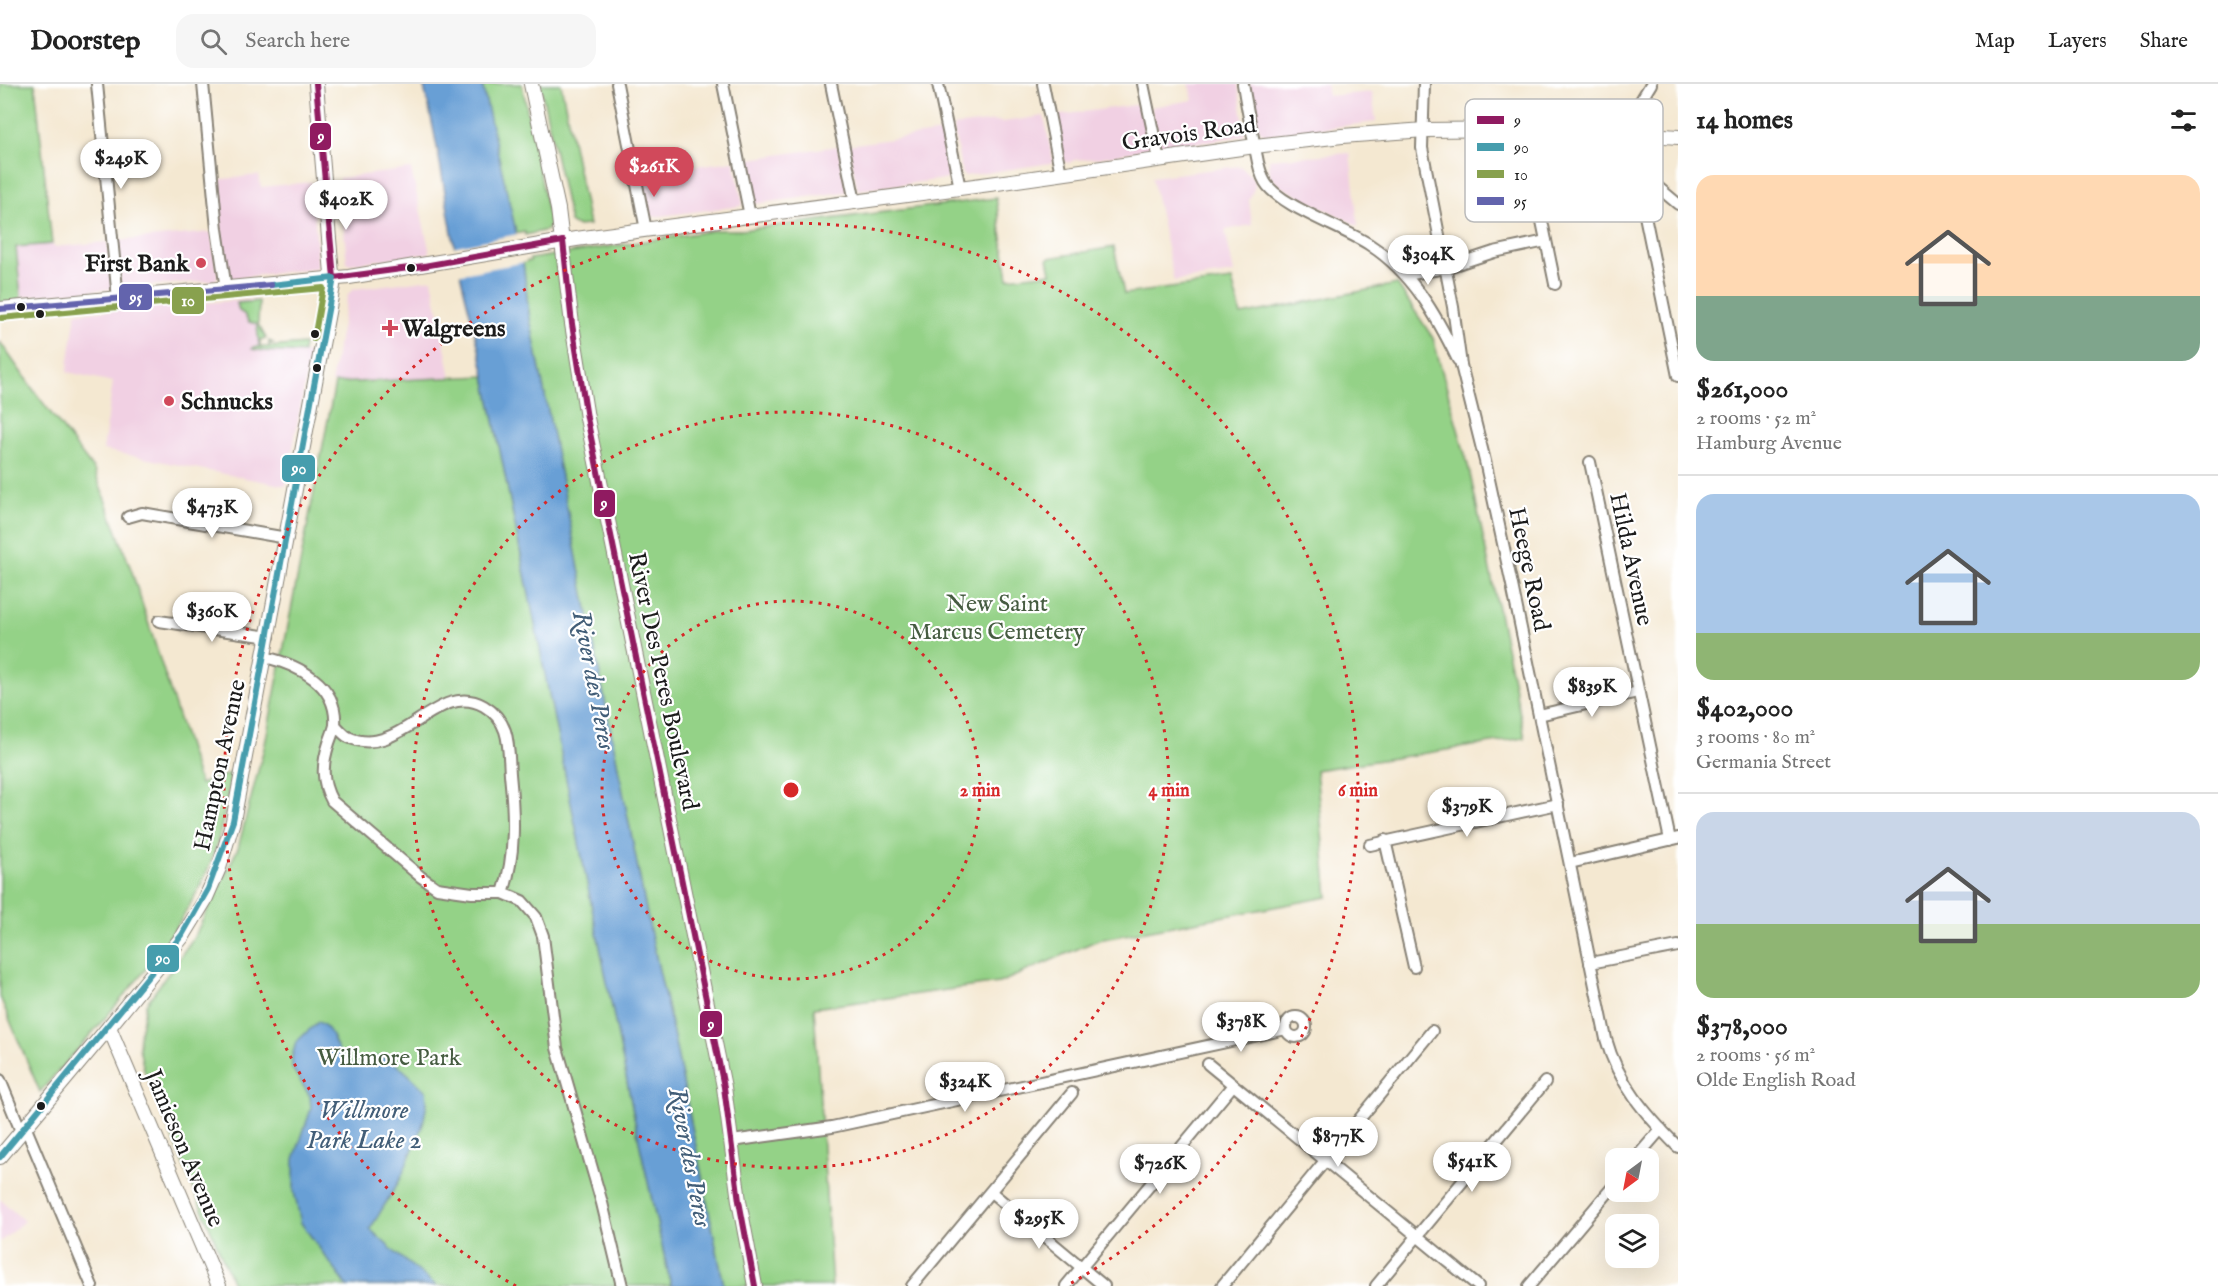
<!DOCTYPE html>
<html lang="en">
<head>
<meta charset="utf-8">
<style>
	:root { --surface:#fff; --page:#f6f6f6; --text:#222; --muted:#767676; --line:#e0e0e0; --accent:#d1495b }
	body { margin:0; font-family:"IM FELL English",serif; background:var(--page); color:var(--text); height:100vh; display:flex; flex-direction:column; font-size:22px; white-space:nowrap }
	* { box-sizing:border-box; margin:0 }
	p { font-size:20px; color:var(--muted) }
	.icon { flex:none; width:33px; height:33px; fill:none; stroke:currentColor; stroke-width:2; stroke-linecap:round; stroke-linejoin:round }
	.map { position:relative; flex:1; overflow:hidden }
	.sheet { display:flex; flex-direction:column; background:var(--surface); width:540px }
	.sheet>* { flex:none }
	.needle { width:39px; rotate:212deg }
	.buttons { position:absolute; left:1605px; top:1064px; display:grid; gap:12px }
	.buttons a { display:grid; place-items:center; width:54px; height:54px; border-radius:12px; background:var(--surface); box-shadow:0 6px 24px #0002; font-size:30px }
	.price { position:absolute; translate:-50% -51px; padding:0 14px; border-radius:21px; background:#fff; color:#222; font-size:20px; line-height:39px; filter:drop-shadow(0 2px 3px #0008) }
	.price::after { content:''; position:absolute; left:50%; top:36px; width:18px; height:14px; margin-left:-9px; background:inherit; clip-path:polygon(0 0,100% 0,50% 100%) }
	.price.current { background:var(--accent); color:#fff }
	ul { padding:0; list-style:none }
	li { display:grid; align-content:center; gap:12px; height:318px; padding:0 18px }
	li+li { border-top:2px solid var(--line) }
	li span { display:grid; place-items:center; height:186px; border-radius:18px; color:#555 }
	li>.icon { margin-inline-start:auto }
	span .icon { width:108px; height:108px; fill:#fffc; stroke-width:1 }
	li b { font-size:26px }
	h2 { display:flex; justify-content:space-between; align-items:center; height:72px; padding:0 18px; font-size:26px }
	header { display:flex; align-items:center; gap:36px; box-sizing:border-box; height:84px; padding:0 30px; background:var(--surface); border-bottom:2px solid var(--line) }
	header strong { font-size:28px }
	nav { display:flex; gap:33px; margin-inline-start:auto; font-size:21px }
	.search { width:420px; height:54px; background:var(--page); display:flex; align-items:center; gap:15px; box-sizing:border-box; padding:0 21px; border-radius:18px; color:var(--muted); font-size:22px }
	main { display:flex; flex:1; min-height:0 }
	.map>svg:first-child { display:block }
	.built { fill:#f1d0e3 }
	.green { fill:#94d287; stroke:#587752; stroke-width:1.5 }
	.water { fill:#679fd5; stroke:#425e78; stroke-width:1.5 }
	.pier { fill:#f4e8d1 }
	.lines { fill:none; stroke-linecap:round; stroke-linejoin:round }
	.minor-casing { stroke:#888276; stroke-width:14 }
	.major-casing { stroke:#888276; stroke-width:16 }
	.minor { stroke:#fff; stroke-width:10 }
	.major { stroke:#fff; stroke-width:14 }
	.bus-1-casing { stroke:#fff; stroke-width:10 }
	.bus-2-casing { stroke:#fff; stroke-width:10 }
	.bus-3-casing { stroke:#fff; stroke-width:10 }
	.bus-4-casing { stroke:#fff; stroke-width:10 }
	.bus-1 { stroke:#901b61; stroke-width:6 }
	.bus-2 { stroke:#469dad; stroke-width:6 }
	.bus-3 { stroke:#88a14e; stroke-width:6 }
	.bus-4 { stroke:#6364ad; stroke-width:6 }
	.ring { fill:none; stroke:#d62828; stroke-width:3; stroke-dasharray:3 6 }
	.poi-dot { fill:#d1495b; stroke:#fff; stroke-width:2 }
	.bus-dot { fill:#1c1c1c; stroke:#fff; stroke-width:2 }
	.labels { text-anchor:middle; stroke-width:4.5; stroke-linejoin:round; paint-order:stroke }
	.street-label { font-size:24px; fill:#1c1c1c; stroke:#fff }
	.poi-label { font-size:24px; font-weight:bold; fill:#1c1c1c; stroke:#fff; text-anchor:start }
	.park-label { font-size:24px; fill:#465c41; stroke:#fff }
	.water-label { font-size:26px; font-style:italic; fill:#425e78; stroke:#fff }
	.key { fill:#fff; stroke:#bbb; stroke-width:1.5 }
	.key-label { font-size:16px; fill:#1c1c1c }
	.centre { fill:#d62828; stroke:#fff; stroke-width:3 }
	.ring-label { font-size:18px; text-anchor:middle; font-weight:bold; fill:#d62828; stroke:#fff; stroke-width:4.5; stroke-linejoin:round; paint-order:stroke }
	.line-badge { stroke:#fff; stroke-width:2 }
	.badge-label { font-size:16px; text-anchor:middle; font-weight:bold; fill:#fff }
</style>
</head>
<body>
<header>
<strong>Doorstep</strong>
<div class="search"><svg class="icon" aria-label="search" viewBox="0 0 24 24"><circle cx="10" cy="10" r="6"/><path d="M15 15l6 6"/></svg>Search here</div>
<nav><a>Map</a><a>Layers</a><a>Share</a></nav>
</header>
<main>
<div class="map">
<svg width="1678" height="1202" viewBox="0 0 1678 1202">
	<rect width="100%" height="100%" fill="#fff"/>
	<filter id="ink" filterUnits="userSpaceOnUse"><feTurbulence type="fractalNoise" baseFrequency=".0167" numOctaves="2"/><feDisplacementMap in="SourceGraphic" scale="12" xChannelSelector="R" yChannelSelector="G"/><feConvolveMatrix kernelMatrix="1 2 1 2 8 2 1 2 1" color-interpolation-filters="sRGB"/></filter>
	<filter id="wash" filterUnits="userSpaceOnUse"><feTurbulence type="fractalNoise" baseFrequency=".008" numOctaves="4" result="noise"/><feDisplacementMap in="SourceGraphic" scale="24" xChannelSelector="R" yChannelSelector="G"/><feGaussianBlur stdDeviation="1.35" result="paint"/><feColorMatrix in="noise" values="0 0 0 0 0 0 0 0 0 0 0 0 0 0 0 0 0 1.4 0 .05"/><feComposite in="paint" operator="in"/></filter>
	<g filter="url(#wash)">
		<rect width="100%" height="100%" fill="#f4e8d1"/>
		<g class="built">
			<path d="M1189,0H1238L1245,49L1243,52L1163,64L1159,63L1151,23L1193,16Z"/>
			<path d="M1249,0H1326L1328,12L1372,8L1376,38L1266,51L1259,46Z"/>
			<path d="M1142,20L1151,62L1150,65L1098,74L1074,76L1069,79L1063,77L1053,32Z"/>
			<path d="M1044,32L1053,77L1051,79L965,92L962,90L953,42L996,37L1003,38Z"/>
			<path d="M943,48L952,94L858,106L848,61Z"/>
			<path d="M838,62L847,107L845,108L754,120L750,115L744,76Z"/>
			<path d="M1350,69L1358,142L1281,103L1270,93L1269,75Z"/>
			<path d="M734,77L743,120L741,122L652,133L648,131L639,89Z"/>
			<path d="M1240,82L1254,95L1255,102L1249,116L1252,141L1225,146L1234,189L1174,197L1152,93Z"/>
			<path d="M411,85L430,169L351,180L347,179L339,94Z"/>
			<path d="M259,91L261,103L312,98L318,180L316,184L230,195L227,193L215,96Z"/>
			<path d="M211,148L218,192L216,195L212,197L130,203L125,205L121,202L116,157Z"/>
			<path d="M107,158L112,202L110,205L21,213L16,163L52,160L55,163Z"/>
			<path d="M432,195L451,294L331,299L347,213L350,208L354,205Z"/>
			<path d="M255,215L259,263L310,270L286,402L103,366L113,298L67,288L76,229Z"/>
			<path d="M0,1115L24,1137L0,1158Z"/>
		</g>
		<g class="green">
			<path d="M0,0H35L52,160L16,163L21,213L0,231Z"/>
			<path d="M482,0H522L550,140L547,146L525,151V148L515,150Z"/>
			<path d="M540,0H561L589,141L576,142L570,138Z"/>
			<path d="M996,114L1008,194L1051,189L1048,174L1114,163L1124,210L1232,196L1241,231L1397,200L1433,254L1469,385L1525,654L1316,686L1328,813L1098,856L999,899L814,924L832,1202H724L673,949L650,846L529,230L523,178L530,177V175L717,146H742Z"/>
			<path d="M259,217L258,240L266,254L260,256V263H269V257L273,259L269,260L270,263L304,260L303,269C286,267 269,269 252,265L253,263H259L257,240L249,238L244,230L239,227L237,219Z"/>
			<path d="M0,258L35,308L94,386L131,485L200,700L231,689C226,719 222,749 211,778C176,864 100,938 40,1008L0,913Z"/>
			<path d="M485,292L640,1062L671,1202H234L144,986L139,964V954L146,920L194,853L238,764L265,660L335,299Z"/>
		</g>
		<g class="water">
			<path d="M423,0H482L485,13L523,178L529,230L650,846L673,949L724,1202H671L640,1062L485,292C478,257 468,224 460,189C446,126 440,62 423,0Z"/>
			<path d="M318,938C339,945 331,975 357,982C361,979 365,976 369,974C391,967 412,995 426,1007L427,1019L423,1040L401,1094L370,1145L399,1172L437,1202H347L301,1139L294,1108V1075L311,1025L310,1012L292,984V973L296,958Z"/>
		</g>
		<path class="pier" d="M518,150L526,178L457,191L452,163Z"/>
	</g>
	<g filter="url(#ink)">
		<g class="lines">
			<g class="minor-casing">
				<g id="minor">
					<path d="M97,0L118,215"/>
					<path d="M203,0L217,145L226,205"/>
					<path d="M617,0L646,146"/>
					<path d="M723,0L750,132"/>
					<path d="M831,0L855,118"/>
					<path d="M938,0L960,104"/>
					<path d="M1043,0L1061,90"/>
					<path d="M1143,0L1159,76"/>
					<path d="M1243,0C1246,19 1250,39 1254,58C1257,72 1258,86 1265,98C1279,122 1345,144 1370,161C1413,189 1436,231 1458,276"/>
					<path d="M1424,0L1422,64L1453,223L1461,281L1485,377L1512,501L1606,955C1618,999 1646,1031 1678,1063"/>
					<path d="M1523,45L1555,200"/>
					<path d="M1628,49L1678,292"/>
					<path d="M1634,49L1637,23L1651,0"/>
					<path d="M1635,84L1678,120"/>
					<path d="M1406,191L1445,184L1494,168L1546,157"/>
					<path d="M1590,378L1670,756"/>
					<path d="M128,433L142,429L287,454"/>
					<path d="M159,537L269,553"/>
					<path d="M265,573C298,581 338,600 335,641C334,646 331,653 329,659C322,680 321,697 332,717L421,793L437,804L472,809H503"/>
					<path d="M1539,631L1638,608"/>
					<path d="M335,641C339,645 344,651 348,653C400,677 437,595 484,622C511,638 508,662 510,690C514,729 516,771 503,809L522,817L536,833L543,852L557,964L602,1119L622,1202"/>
					<path d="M1385,756L1414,883"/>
					<path d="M1370,761L1558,720"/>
					<path d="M1570,779L1678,754"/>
					<path d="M1590,879L1678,862"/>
					<circle cx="1296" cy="943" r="10"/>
					<path d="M1208,980L1478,1202"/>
					<path d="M0,996L21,1047"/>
					<path d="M25,1042L92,1202"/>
					<path d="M732,1057L832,1043L1286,945"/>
					<path d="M1636,1074L1661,1045"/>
					<path d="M991,1108L1104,1202"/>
					<path d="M912,1202L1072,1009"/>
					<path d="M1066,1202L1233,1001"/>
					<path d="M1222,1202L1432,947"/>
					<path d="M1376,1202L1545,998"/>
					<path d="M1529,1202L1616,1099"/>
				</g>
			</g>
			<g class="major-casing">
				<g id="major">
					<path d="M531,0L558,125L572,240L587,334L724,1003L739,1117L755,1202"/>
					<path d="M0,225L349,193L576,155L997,99L1255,62L1342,52L1425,46L1523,45L1597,47L1678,53"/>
					<path d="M109,943L219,1202"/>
					<path d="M0,1073L109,943L183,852L205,816L219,784L233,737L333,202L316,0"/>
				</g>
			</g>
			<use href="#minor" class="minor"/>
			<use href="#major" class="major"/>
			<g class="bus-1-casing">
				<g id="bus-1">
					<path d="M316,0L334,194"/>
					<path d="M563,157L572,240L587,334L724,1003L739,1117L755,1202"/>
					<path d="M334,194L424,182L563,157"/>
				</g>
			</g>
			<g class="bus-2-casing">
				<path id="bus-2" d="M0,1073L182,851L208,805L233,737L334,194L271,201"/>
			</g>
			<g class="bus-3-casing">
				<path id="bus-3" d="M1,234L323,204L314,255"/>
			</g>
			<g class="bus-4-casing">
				<path id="bus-4" d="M0,225L271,201"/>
			</g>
			<use href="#bus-1" class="bus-1"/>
			<use href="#bus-2" class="bus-2"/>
			<use href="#bus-3" class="bus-3"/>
			<use href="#bus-4" class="bus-4"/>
		</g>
	</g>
	<g class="ring">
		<circle cx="791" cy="706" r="189"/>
		<circle cx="791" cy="706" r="378"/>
		<path d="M516 1202A567 567 0 1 1 1066 1202"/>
	</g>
	<g class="poi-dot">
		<circle cx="201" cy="179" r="6"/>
		<path d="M387 235h6v6h6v6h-6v6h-6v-6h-6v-6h6z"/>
		<circle cx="169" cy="317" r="6"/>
	</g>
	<g class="bus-dot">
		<circle cx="411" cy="184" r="5"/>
		<circle cx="21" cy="223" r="5"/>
		<circle cx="40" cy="230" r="5"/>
		<circle cx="315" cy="250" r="5"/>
		<circle cx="317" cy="284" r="5"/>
		<circle cx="41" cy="1022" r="5"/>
	</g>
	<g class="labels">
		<g class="street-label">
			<text transform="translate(1189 49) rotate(-8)" y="8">Gravois Road</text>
			<text transform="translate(1632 475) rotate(78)" y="8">Hilda Avenue</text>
			<text transform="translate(1530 485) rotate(78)" y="8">Heege Road</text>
			<text transform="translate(664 597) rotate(78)" y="8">River Des Peres Boulevard</text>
			<text transform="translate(219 681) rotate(-78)" y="8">Hampton Avenue</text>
			<text transform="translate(185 1064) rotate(67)" y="8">Jamieson Avenue</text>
		</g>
		<g class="poi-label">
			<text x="189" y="187" text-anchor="end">First Bank</text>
			<text x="402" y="252">Walgreens</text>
			<text x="181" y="325">Schnucks</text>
		</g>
		<g class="park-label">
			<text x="997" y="527">New Saint<tspan x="997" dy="28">Marcus Cemetery</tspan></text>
			<text x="389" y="981">Willmore Park</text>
		</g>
		<g class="water-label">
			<text transform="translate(595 596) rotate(79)" y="9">River des Peres</text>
			<text x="364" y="1034">Willmore<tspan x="364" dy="30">Park Lake 2</tspan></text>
			<text transform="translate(691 1073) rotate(79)" y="9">River des Peres</text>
		</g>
	</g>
	<rect x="1465" y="15" width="198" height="123" rx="9" class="key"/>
	<rect x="1477" y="32" width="27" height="8" fill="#901b61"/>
	<rect x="1477" y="59" width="27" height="8" fill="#469dad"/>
	<rect x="1477" y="86" width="27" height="8" fill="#88a14e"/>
	<rect x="1477" y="113" width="27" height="8" fill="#6364ad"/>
	<g class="key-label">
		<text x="1514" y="42">9</text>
		<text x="1514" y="69">90</text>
		<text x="1514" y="96">10</text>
		<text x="1514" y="123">95</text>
	</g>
	<circle cx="791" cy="706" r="9" class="centre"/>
	<g class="ring-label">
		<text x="980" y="712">2 min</text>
		<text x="1169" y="712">4 min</text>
		<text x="1358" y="712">6 min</text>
	</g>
	<g class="line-badge">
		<rect x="309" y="38" width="23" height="29" rx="6" fill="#901b61"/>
		<rect x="118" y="199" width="35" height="28" rx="6" fill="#6364ad"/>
		<rect x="171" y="202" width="34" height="29" rx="6" fill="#88a14e"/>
		<rect x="281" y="370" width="35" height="29" rx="6" fill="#469dad"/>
		<rect x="593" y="405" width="23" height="29" rx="6" fill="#901b61"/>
		<rect x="146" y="860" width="34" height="29" rx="6" fill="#469dad"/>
		<rect x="699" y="926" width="24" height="28" rx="6" fill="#901b61"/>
	</g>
	<g class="badge-label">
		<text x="321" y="58">9</text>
		<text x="136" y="219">95</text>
		<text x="188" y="222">10</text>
		<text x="299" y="390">90</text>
		<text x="604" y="425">9</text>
		<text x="163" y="880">90</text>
		<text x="711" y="946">9</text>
	</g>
</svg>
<div class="buttons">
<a><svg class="needle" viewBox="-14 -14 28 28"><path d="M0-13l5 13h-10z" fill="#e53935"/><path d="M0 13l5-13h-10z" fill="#767676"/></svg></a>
<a><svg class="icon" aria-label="layers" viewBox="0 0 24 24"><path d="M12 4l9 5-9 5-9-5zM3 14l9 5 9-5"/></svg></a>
</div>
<b class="price" style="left:121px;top:106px">$249K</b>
<b class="price current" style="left:654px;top:114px">$261K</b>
<b class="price" style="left:346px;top:147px">$402K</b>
<b class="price" style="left:1428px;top:202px">$304K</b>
<b class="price" style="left:212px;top:455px">$473K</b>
<b class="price" style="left:212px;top:559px">$360K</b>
<b class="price" style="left:1592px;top:634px">$839K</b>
<b class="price" style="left:1467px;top:754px">$379K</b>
<b class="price" style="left:1241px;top:969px">$378K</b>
<b class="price" style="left:965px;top:1029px">$324K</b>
<b class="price" style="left:1338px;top:1084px">$877K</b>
<b class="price" style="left:1472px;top:1109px">$541K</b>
<b class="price" style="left:1160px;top:1111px">$726K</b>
<b class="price" style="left:1039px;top:1166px">$295K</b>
</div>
<section class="sheet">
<h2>14 homes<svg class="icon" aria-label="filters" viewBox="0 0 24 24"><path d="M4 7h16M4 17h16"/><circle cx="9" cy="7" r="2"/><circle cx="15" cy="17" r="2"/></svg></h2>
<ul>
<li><span style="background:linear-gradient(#ffd9b3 65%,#7fa58c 0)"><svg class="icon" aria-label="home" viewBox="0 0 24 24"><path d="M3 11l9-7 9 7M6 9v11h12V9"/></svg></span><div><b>$261,000</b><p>2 rooms · 52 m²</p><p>Hamburg Avenue</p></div></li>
<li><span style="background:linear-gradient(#a9c7e8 75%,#8fb573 0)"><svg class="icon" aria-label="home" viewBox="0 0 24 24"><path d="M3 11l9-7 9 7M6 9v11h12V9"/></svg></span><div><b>$402,000</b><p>3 rooms · 80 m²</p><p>Germania Street</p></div></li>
<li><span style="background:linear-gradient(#c9d6e8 60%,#8fb573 0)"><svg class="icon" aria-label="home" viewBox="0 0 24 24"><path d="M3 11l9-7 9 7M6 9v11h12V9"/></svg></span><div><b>$378,000</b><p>2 rooms · 56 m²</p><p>Olde English Road</p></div></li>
</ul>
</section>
</main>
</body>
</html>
